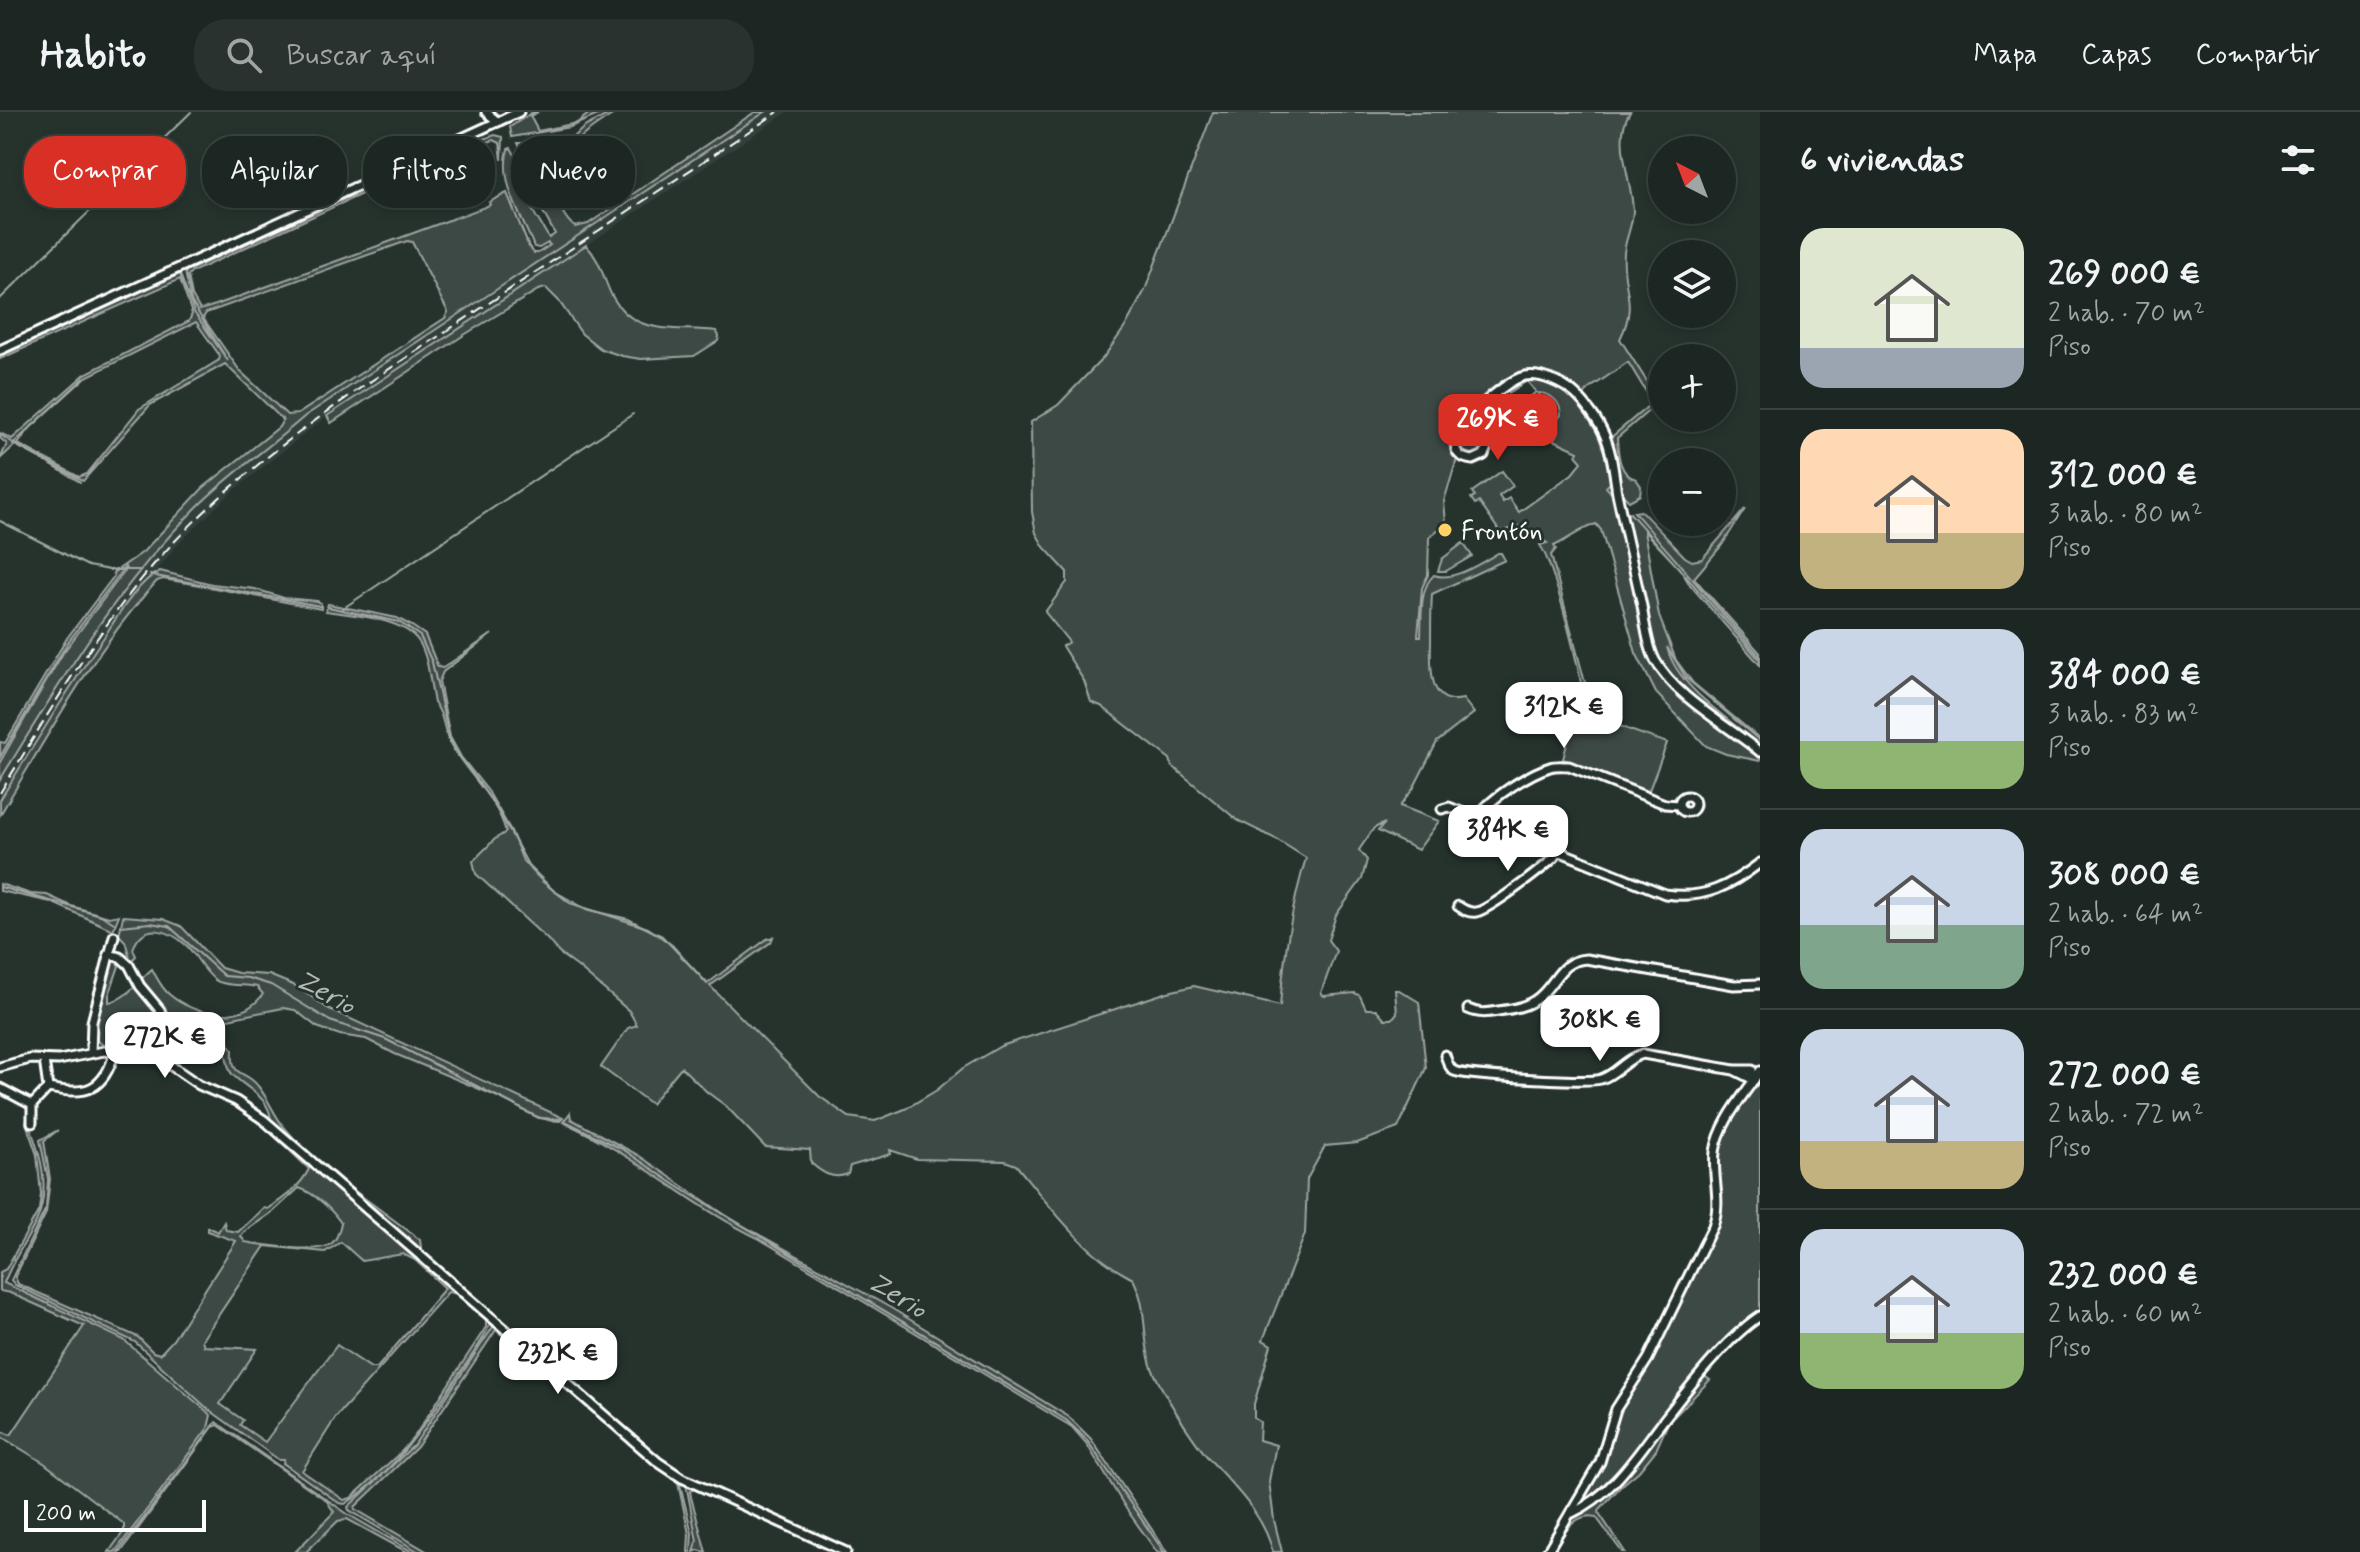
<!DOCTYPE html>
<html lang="es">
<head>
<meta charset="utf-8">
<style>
	:root { --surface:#1c2622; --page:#29322f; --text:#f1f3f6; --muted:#a0a5a5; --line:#3a4340; --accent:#d93025 }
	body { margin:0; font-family:Mynerve,sans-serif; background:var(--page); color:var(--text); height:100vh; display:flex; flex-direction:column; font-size:30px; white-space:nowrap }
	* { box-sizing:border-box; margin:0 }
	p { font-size:26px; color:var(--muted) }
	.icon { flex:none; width:44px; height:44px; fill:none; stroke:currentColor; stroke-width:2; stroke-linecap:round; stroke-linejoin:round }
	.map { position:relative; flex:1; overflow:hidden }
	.side { display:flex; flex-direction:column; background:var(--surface); width:600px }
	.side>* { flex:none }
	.top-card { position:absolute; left:24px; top:24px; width:760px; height:72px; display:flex; gap:16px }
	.needle { width:52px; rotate:318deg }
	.tools { position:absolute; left:1648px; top:24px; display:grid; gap:16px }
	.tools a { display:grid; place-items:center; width:88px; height:88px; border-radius:50%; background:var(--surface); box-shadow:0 4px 12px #0003,0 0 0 2px var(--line); font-size:40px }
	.scale { position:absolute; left:24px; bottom:20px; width:182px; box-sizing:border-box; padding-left:8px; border:4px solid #fff; border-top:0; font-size:22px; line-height:28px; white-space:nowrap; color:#fff; -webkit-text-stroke:6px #26332d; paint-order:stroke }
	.price { position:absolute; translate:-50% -68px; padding:0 18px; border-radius:16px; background:#fff; color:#222; font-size:26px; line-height:52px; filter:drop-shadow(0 2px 4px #0008) }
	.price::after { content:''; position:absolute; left:50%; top:48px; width:24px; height:18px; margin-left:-12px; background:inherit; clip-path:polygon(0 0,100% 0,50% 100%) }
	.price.selected { background:var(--accent); color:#fff }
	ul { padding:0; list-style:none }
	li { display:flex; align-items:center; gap:24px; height:200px; padding:0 40px }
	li+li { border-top:2px solid var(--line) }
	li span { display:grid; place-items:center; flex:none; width:224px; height:160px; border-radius:24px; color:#555 }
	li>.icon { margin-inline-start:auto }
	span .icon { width:96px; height:96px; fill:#fffc; stroke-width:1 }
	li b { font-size:34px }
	h2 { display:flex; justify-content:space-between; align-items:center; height:96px; padding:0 40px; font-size:34px }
	.pill { padding:0 28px; border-radius:32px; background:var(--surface); box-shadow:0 4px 12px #0003,0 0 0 2px var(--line); font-size:28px; line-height:72px }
	.pill.selected { background:var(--accent); color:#fff }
	header { display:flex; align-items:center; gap:48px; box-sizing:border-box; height:112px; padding:0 40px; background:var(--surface); border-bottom:2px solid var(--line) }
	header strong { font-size:38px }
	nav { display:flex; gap:44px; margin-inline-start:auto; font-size:28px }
	.search { width:560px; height:72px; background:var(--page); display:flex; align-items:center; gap:20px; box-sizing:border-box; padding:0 28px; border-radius:32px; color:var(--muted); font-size:30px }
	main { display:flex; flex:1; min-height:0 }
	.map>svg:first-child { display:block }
	.built { fill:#333f3a }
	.green { fill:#3e4944; stroke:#9ea4a2; stroke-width:2; fill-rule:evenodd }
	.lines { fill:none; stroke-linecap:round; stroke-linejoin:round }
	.stream { stroke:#a4a9a7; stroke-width:2 }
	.minor-casing { stroke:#fff; stroke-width:13 }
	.minor { stroke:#26332d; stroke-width:7 }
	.rail { stroke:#fff; stroke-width:2; stroke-dasharray:12 6; stroke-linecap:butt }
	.poi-dot { fill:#ffd166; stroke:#26332d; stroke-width:3 }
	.labels { text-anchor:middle; stroke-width:6; stroke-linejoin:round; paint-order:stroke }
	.poi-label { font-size:26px; fill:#fff; stroke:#26332d; text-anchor:start }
	.water-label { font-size:28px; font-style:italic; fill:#b3b8b6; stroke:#26332d }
</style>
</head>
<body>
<header>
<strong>Habito</strong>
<div class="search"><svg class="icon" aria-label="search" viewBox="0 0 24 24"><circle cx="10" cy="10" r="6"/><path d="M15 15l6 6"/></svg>Buscar aquí</div>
<nav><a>Mapa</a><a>Capas</a><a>Compartir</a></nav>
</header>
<main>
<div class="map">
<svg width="1760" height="1440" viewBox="0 0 1760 1440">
	<rect width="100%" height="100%" fill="#26332d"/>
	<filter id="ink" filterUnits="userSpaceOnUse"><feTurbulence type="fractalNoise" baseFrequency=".0125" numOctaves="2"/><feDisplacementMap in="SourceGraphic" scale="16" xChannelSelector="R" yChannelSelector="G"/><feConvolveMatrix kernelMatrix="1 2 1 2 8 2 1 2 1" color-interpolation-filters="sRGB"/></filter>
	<g filter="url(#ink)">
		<path class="built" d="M765,0H788L327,304L232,380L181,429L119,503L0,688V667L86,529L154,441L198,394L305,304Z"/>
		<g class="green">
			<path d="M533,0H538L530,4L538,19L577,11L591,0H605L570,15L512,25L510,15Z"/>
			<path d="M613,0H617C601,10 555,40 552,59C551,65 554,71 555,78C558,92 563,106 575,115L588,112L755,0H765L305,304C270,335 230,362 197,395C114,478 61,569 0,668V650L36,587L63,541L126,457L125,455L68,530L0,645V630L5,631L67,526L114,464L113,461L143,440L203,376L279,315L283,308L225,252L150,293L83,369L15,333L0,347L7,332L0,326V321L12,327L85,262L189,209L192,202L180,167L0,247V244L180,162L194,200L228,249L191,189L185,160L450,39L495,23L503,25L502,48L500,31L494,28L451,41L192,160L188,164L192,184L200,198L216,193L482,96L490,93L489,90L507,81L529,135L534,141H538L550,133L548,131L539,136L534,135L532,130C520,102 499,68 508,37L511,36L522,55L531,96L549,126L555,122L538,91L527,51L518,31H522L543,61L553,86L548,62L528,31L540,28L553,38L563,33L586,14ZM407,129L412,130L448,200L445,206L298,302L287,303L240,259L203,206L206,201ZM196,210L220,244L219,248L139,297L87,362L79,365L18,332L31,315L86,265Z"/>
			<path d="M1213,0H1630C1612,28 1632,67 1633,98C1633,113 1625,127 1624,141C1621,177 1639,189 1620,227L1653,279L1662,263V285L1657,282L1651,288L1628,250L1589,277L1583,285L1561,269L1515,263L1475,291L1451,327L1450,334L1457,347L1444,389L1446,411L1429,425L1428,463L1422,476L1418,524H1421C1422,504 1419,476 1434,463C1453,470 1481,451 1498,441H1501L1505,448L1432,482C1431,497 1431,512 1431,527C1431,549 1426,596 1463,587L1474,601L1437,630L1413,677L1400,694L1439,709L1418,738L1378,719L1385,711L1374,716L1359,738L1367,748L1362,767L1336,803L1328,828L1336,839L1321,881L1324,884L1355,881L1360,884L1366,897H1376L1385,907H1392L1397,901L1395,878H1399L1419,890L1426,956L1398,1016L1357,1031L1325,1034L1307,1067L1305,1122L1263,1228L1271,1233L1254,1292V1306L1260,1310L1259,1328L1276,1333L1269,1369L1274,1408L1282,1440H1273C1263,1402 1237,1378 1212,1350C1194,1331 1162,1280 1152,1256C1141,1227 1149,1197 1133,1167C1085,1143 1050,1095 1016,1053L1005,1049L917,1047L890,1038L891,1042L850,1054L848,1062C833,1068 822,1061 811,1051L810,1038L765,1035L726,994L707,980L681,955L651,992L601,955L628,916L637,913L629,899L578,855L559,841L548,828L476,762L473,749L495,727L506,720C497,685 466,662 450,631C443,618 444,601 434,591C430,572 429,546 419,530C404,506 352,503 326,499L328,492L397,506L412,514L425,523L438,555L443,556L492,522L443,560L439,569L450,625L461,645L488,679L511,719L523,749L543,770L570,791L648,816L672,833L707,872L767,827L773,825L771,830L710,874L819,984L849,1005L875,1009L905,997L937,978L963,956L1001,934L1168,880L1194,874L1280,894C1284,842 1291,796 1306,746L1276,727L1237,708L1172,654L1170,647L1101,594L1091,590L1084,569L1062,534L1069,530L1045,500L1067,470V460L1044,435L1036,421L1032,400L1031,310L1058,293L1103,246L1125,215L1145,178Z"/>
			<path d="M586,133C601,149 602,163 611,182C634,226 674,214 716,219L719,224L718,229L694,244L641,247L622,244L601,237L582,222L558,188L546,176L538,178L464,223L331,311L327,304Z"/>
			<path d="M1535,266C1587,282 1601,321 1612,369L1606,375L1615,385L1647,536L1653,551L1760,644V649L1726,642L1706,634L1656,581L1636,541L1601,418L1596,412C1580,417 1569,427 1554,434L1556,437L1551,443L1591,593C1606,614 1644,622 1667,631L1648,681L1563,647L1573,610L1565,605L1563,592L1578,595L1584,591C1581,562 1555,455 1540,433L1547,431L1520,414L1500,420L1479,390L1475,392L1471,386L1475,384L1472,380L1502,359L1513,374L1499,384L1503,390L1509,386L1519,400L1572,362L1582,350L1576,343L1578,339L1554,328L1559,320L1553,312L1561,303C1561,290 1551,281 1538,281L1541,286L1526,299L1523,295L1533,287L1531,284L1536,280L1527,269L1509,281L1506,277L1522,267Z"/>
			<path d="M1498,287L1514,309L1493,322L1481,307V299Z"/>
			<path d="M1653,290V295L1617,326C1618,342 1619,363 1636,367L1641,374L1640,383L1629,389L1619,379L1608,328Z"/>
			<path d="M1472,310L1484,331L1483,338L1474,345H1467L1459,334L1460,326Z"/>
			<path d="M1745,397L1722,433L1694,466L1760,541V545L1634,400L1641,399L1685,445L1692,449L1702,447Z"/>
			<path d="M1630,401L1760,548V553L1690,473L1680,457L1644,419L1659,504L1676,548L1693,571L1760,627V629L1686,566L1667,535C1676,574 1730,608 1760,633V636L1694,586L1658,548L1625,403Z"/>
			<path d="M1463,431L1472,444L1446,459H1438L1442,447Z"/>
			<path d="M160,459L212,472L255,477L284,486L317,489L321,491V497L194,472L163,467L157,469C94,538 48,623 0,703V688C34,633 67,578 104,525C117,505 138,469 160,459Z"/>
			<path d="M0,772L31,782L47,783L71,794L109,805L119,803L113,818L51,790L0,779Z"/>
			<path d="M123,804L163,807L181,814L221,856L238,861L269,863L298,875L327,896L563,1006L560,1009C528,1007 525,996 498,985C464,970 429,956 395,942L366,927L340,923L317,915L295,898L283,896L208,911L223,924L233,938C231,968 244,956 258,974C268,986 274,1003 284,1015C322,1060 374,1091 420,1128L422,1142L271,1008C269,984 246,977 232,962C227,956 228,946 224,939C200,900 150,883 128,934C114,935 105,938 95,926C95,900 103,875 111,851L116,849L119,854L109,883V890C129,886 137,869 152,857C157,866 162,877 170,883C195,904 242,913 263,882L257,875C245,872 225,875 215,868C203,859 197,844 187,834C169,817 143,809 133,837L136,844L131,849L125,829L119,823Z"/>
			<path d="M1760,963V1201L1753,1205L1622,1359L1602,1380L1576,1399C1593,1371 1612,1343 1613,1309L1715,1118C1725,1090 1715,1064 1719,1036C1723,1010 1746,985 1760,963Z"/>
			<path d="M570,1001L571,1007L638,1043L731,1107L891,1196L1069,1305L1091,1327L1167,1440H1157L1127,1398L1086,1331L1072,1315L758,1126C691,1094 634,1041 563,1010Z"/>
			<path d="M27,1007C40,1040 52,1076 36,1110C26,1130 12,1149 4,1171L124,1228L211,1303L208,1316L115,1440H109L124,1419V1412L44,1351L0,1324V1319L11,1323L84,1214L10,1181L0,1179V1160L6,1157L39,1098L41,1082L37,1043L26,1011Z"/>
			<path d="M268,1015L491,1208C486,1226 470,1246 459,1262C427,1309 395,1361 345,1392L339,1391L283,1351L284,1348H279L208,1297L135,1230L15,1173L11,1168L46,1096L48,1067L40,1028L58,1018L44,1029L50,1067L46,1101L15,1165L18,1172L138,1225L153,1240L160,1242L173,1228L236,1129L207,1119V1115L218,1120L224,1110L226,1118L238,1120L264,1096L268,1097C284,1086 301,1074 309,1057L267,1017ZM299,1076C315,1081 332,1098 341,1111C339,1119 337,1129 329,1133C316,1141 261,1133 245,1130L241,1124L244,1120L274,1099ZM341,1130L362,1149L403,1142L415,1148L445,1176L377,1256H371L337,1233L265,1330L240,1313L243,1308L220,1292L257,1237L204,1234L202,1228L265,1134L325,1140ZM448,1180L458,1182L486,1207V1215L414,1325L402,1339L351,1386L344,1388L302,1359L336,1305Z"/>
			<path d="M495,1212L679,1368L692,1421L691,1440H688L689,1422L678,1371L496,1218L417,1335L355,1395V1397L428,1440H419L349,1398L348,1395L414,1333Z"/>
			<path d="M1704,1264L1710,1268L1668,1311L1656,1338L1639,1359L1621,1374L1600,1397L1599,1401L1625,1440H1622L1596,1405C1573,1400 1563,1424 1553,1440H1551L1570,1408L1592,1394L1611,1378Z"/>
			<path d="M216,1310L349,1403L413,1440H407L347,1407L338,1409L306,1440H295L334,1400L326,1388L218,1313L213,1315L121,1440H118Z"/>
			<path d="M686,1372H689L841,1440H836L694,1377L690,1379L691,1385L706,1440L698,1438L694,1440L697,1429Z"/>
		</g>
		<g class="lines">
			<g class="stream">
				<path d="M0,187L191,0"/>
				<path d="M0,323L80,370"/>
				<path d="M13,332L84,266"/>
				<path d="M0,409L88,454L109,458H139"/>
				<path d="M150,463L320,494"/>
				<path d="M328,495L399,510L420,524L432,550L449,625L455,638L500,701L528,753L554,779L586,797L628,807L662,824L706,870"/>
				<path d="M342,497L633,302"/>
				<path d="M0,775L101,803L114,811"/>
				<path d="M121,814L150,811L169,814L224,864L248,866L271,873L330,909L385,927L539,1006L560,1007"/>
				<path d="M565,1009L624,1038L677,1074L1066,1308L1086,1327L1164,1440"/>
				<path d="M0,1165H1"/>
			</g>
			<g class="minor-casing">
				<g id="minor">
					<path d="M486,0L498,10"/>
					<path d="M0,238L519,0"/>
					<path d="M1474,300L1488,332L1484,343L1473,348C1420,341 1502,268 1525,264C1541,261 1564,272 1575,282C1586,292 1598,309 1604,322C1612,339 1614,362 1617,381C1625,419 1634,457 1642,494C1645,511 1647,532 1655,548C1675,585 1727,613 1760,640"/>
					<circle cx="1687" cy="692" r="8"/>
					<path d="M1442,697L1449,695L1665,782C1704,788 1730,774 1760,751"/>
					<path d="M1477,707C1485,689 1530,661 1550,655C1556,653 1563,654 1569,654L1665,692L1679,693"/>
					<path d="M1458,794C1464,798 1469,801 1476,800C1489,798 1550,752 1559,740"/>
					<path d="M108,842L120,845L129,853L140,874L160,898L164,908"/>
					<path d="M1468,897C1480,902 1486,901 1498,899C1513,897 1527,895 1539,885C1557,870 1559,849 1586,847L1734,873L1760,872"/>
					<path d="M132,940C136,924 144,907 164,908L177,923"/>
					<path d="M91,941L92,910L114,824"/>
					<path d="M1445,943C1447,948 1448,955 1454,959C1463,964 1590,971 1601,967C1617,962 1626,946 1643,942L1734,958L1754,968"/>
					<path d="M44,948L48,976"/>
					<path d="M0,955L30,947L59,948L104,939L157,944L199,973L236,989L264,1008L658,1350L682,1366L846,1440"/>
					<path d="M1736,958H1752L1754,968"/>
					<path d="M0,976L32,993"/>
					<path d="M48,976C86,984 104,979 115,939"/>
					<path d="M32,1011V993L48,976"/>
					<path d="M1572,1401C1611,1383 1634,1347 1659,1314C1686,1279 1724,1228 1760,1204"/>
					<path d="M1547,1440L1600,1350L1616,1297L1648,1247L1713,1114C1722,1089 1712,1066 1715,1040C1719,1011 1744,983 1760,959"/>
				</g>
			</g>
			<use href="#minor" class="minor"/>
			<path class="rail" d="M0,681C45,607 89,531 144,464C205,390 281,332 359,277L778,0"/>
		</g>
	</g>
	<circle class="poi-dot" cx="1445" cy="418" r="8"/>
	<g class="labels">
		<g class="poi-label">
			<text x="1461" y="427">Frontón</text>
		</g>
		<g class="water-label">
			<text transform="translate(326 879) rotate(28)" y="10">Zerio</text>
			<text transform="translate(898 1182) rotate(31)" y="10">Zerio</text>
		</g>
	</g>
</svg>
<div class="tools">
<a><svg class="needle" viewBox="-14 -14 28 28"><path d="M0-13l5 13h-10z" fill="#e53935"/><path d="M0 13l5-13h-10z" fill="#a0a5a5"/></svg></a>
<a><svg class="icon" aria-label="layers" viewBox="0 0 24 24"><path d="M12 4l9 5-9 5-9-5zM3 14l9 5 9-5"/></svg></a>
<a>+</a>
<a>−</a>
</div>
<div class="scale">200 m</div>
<b class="price selected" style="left:1498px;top:350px">269K €</b>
<b class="price" style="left:1564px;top:638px">312K €</b>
<b class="price" style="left:1508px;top:761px">384K €</b>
<b class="price" style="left:1600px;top:951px">308K €</b>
<b class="price" style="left:165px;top:968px">272K €</b>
<b class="price" style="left:558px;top:1284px">232K €</b>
<div class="top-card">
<a class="pill selected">Comprar</a>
<a class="pill">Alquilar</a>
<a class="pill">Filtros</a>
<a class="pill">Nuevo</a>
</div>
</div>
<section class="side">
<h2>6 viviendas<svg class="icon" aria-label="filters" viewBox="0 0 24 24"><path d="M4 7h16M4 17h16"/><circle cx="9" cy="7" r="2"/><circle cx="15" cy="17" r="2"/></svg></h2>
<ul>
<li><span style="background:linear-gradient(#dfe7d0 75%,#9aa5b1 0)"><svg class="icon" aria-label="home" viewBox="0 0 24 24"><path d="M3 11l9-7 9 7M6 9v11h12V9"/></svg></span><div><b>269 000 €</b><p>2 hab. · 70 m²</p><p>Piso</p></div></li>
<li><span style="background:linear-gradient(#ffd9b3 65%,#c2b280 0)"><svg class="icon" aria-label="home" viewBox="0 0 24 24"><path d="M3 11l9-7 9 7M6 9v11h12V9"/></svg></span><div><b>312 000 €</b><p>3 hab. · 80 m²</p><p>Piso</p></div></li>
<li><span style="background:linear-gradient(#c9d6e8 70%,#8fb573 0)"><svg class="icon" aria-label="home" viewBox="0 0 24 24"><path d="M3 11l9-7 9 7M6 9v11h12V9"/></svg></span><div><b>384 000 €</b><p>3 hab. · 83 m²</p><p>Piso</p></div></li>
<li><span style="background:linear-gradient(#c9d6e8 60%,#7fa58c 0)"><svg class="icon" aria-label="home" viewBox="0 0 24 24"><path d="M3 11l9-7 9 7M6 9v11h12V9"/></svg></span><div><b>308 000 €</b><p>2 hab. · 64 m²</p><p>Piso</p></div></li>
<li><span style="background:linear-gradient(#c9d6e8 70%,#c2b280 0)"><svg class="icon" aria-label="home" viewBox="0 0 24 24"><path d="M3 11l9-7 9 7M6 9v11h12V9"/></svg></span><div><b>272 000 €</b><p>2 hab. · 72 m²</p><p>Piso</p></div></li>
<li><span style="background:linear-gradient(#c9d6e8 65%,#8fb573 0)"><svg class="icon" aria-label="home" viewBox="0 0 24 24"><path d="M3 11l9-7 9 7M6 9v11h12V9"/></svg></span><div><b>232 000 €</b><p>2 hab. · 60 m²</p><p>Piso</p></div></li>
</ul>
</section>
</main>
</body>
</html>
